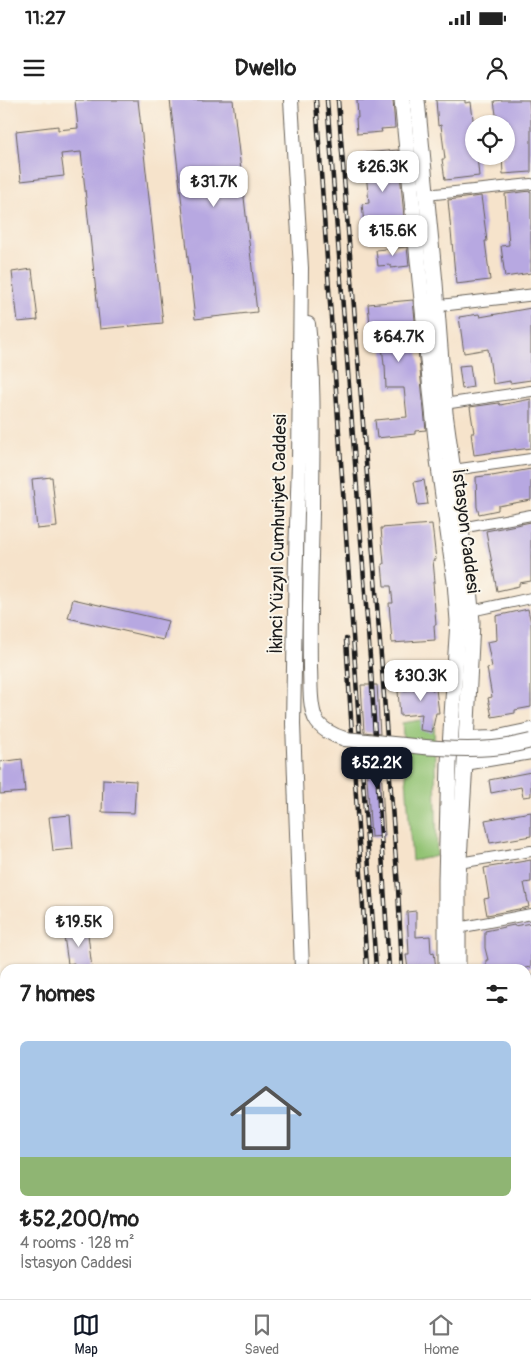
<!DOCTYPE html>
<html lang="en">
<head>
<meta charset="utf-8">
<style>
	:root { --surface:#fff; --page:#f6f6f6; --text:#222; --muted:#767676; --line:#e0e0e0; --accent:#111827 }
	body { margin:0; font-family:Pangolin,sans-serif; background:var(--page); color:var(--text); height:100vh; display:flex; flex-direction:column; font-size:19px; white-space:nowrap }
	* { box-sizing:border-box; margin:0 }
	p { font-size:16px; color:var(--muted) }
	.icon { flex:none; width:28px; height:28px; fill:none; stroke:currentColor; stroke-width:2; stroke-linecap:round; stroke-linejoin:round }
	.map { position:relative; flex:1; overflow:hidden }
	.details { position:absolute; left:0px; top:864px; width:531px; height:336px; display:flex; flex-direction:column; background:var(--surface); border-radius:15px 15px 0 0; box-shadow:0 1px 4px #0004 }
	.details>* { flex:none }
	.controls { position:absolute; left:465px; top:15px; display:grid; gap:10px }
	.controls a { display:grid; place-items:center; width:50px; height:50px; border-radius:50%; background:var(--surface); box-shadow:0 1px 4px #0004; font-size:25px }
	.price { position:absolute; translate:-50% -42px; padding:0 11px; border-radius:10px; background:#fff; color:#222; font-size:16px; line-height:32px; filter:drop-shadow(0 1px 2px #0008) }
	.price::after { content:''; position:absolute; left:50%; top:30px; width:15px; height:11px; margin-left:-8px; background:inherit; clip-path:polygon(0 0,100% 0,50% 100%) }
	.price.selected { background:var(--accent); color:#fff }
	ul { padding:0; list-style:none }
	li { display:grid; align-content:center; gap:10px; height:265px; padding:0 20px }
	li span { display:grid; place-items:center; height:155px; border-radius:8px; color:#555 }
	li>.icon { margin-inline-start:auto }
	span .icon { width:90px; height:90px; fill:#fffc; stroke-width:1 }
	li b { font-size:21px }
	h2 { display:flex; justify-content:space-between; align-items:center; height:60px; padding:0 20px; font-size:21px }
	.status { display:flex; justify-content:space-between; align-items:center; height:35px; padding:0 25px; background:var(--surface); direction:ltr }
	.status svg { height:14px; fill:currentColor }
	header { display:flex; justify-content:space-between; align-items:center; height:65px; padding:0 20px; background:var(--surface); font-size:22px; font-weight:700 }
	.tab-bar { display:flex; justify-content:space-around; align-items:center; height:70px; border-top:1px solid var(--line); background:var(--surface); font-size:14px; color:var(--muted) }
	.tab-bar a { display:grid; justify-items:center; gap:2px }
	.tab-bar .selected { color:var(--accent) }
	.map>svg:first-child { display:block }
	.green { fill:#91c272; stroke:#566f47 }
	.building { fill:#b7a8e1 }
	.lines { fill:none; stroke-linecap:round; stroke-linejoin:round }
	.minor-casing { stroke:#686259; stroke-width:12 }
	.tertiary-casing { stroke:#686259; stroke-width:13 }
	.secondary-casing { stroke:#686259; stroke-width:16 }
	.primary-casing { stroke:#686259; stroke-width:17 }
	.minor { stroke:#fff; stroke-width:10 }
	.tertiary { stroke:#fff; stroke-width:11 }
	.secondary { stroke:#fff; stroke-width:14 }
	.primary { stroke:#fff; stroke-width:15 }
	.rail-casing { stroke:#1c1c1c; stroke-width:4.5 }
	.rail { stroke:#fbf7ec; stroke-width:2.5; stroke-dasharray:8; stroke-linecap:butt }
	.secondary-bridge-casing { stroke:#686259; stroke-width:16; stroke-linecap:butt }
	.secondary-bridge { stroke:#fff; stroke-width:14 }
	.labels { text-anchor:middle; stroke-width:4; stroke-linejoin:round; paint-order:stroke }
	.street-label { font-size:18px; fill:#1c1c1c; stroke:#fbf7ec }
</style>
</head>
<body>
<div class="status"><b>11:27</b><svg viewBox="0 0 49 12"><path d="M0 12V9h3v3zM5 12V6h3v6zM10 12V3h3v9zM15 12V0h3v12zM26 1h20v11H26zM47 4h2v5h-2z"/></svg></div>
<header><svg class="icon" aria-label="menu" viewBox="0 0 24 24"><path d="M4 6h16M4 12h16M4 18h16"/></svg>Dwello<svg class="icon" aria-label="person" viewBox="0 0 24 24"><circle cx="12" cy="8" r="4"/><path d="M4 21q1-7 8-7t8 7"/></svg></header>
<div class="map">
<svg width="531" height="1199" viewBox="0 0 531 1199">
	<rect width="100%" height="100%" fill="#fbf7ec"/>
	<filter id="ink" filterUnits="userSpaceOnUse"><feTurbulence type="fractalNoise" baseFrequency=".02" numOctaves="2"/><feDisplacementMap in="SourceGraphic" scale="10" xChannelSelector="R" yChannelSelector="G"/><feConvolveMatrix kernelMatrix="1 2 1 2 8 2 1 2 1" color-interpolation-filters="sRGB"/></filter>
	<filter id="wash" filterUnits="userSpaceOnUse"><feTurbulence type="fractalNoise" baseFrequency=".0096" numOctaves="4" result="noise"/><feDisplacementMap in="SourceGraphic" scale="20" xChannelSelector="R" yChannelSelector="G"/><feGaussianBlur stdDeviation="1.12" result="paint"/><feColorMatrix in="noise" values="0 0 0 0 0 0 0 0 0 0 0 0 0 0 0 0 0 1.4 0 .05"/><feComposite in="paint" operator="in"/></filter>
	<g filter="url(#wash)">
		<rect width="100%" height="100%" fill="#f6e3cb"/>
		<path class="green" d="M434,618L437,756L412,761L402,623Z"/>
		<g id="blocks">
			<g class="building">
				<path d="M75,0H138L163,223L100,229L81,52L61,54L64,76L21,81L16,31L58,26V30L78,28Z"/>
				<path d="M170,0H233L257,212L195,219Z"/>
				<path d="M357,0H393L395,28L381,29L382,32L357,34L356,18H358Z"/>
				<path d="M436,0H465V3L471,2L474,28V56H477L479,76L445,80L442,59H445L441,25L438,26Z"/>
				<path d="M503,0H529L531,18V72L503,74L502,56H506V20L497,21L494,1Z"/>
				<path d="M398,50L405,128L383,130V132L365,134L362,104L369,103L364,53Z"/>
				<path d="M531,91V173L505,177L501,146L509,145L505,94Z"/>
				<path d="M481,96L487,141H485L490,180L456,184L448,100Z"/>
				<path d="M407,147L409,166L391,168V165L378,166L376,150Z"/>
				<path d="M32,169L38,220L18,222L12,172Z"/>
				<path d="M413,200L426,330L415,331V334L377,338L375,320L407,317L404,288H386L385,265H384L382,245L372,246L368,204Z"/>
				<path d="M531,208V280L510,283V281L493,284L488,249L464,253L459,217L479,214L480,217Z"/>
				<path d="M470,265L473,287L462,289L459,266Z"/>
				<path d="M531,299V348L516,350V349L474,355L471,333H474L470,307L499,303L500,305Z"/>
				<path d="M531,369V400L498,406V410L479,414L477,407L476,377L492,375V376Z"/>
				<path d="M52,377L57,427L37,429L32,379Z"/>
				<path d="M424,380L428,404L418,405L414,382Z"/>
				<path d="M531,422V481L519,483V486L497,491L486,431Z"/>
				<path d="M432,424L436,460H433L435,482H433L436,525H434L435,540L392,543L389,503H393L391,486H384L382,464H384L381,428Z"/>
				<path d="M73,499L168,521L163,540L68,518Z"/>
				<path d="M528,509L531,523V607L515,610V613L492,617L488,598L492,597L487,568L492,567L487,542L497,540L496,516Z"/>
				<path d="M430,571L432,590L436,589L439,613H436L432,632L420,630L422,614L400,616L398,591L417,589L416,573Z"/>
				<path d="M361,585H377L380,634L364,632Z"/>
				<path d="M365,650L381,651L382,659L403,658L404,666L381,667L385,736L371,737Z"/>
				<path d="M22,659L25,692L0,694V662Z"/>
				<path d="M531,672V696L523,697L521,687L491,693L489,680Z"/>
				<path d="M103,679L136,681L134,713L102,712Z"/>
				<path d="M531,712V736L490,743L485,720Z"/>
				<path d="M70,715L73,749L53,751L49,717Z"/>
				<path d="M531,760V782L524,783L529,807L487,815L484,799L489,798L484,768Z"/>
				<path d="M416,811V837L430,836L431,853L434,852L436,869H408L406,855H409L407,812Z"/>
				<path d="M531,823V867L521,869H486V860H488L485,848V831L514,825V826Z"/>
				<path d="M87,825L92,869H75L74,863L68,864L64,836L71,835L70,827Z"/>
			</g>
		</g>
	</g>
	<g filter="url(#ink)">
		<use href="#blocks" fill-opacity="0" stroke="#686259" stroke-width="1"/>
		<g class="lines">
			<g class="minor-casing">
				<g id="minor">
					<path d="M426,95L531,84"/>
					<path d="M444,304L531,291"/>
					<path d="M453,370L531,359"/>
					<path d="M461,428L531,415"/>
					<path d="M471,511L531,498"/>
					<path d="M459,763L531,751"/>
					<path d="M458,828L531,814"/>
					<path d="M526,881L531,880"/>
					<path d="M0,925L5,986"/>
					<path d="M526,1017L531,1016"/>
					<path d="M0,1134L5,1090"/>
					<path d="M526,1160L531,1159"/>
				</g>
			</g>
			<g class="tertiary-casing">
				<path id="tertiary" d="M436,206L531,195"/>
			</g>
			<g class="secondary-casing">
				<g id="secondary">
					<path d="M291,0L301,168L299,362L296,455L293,624L302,869"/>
					<path d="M308,224C315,286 312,349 312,412"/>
					<path d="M466,639L494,638L531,630"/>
					<path d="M465,663L531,652"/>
					<path d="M313,1195L314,1199"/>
				</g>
			</g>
			<g class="primary-casing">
				<g id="primary">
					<path d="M402,0L438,360L455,482L458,521L449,663L446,780V869"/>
					<path d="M417,0L435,183L445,313L469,488L472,522L465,663L458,776V869"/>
					<path d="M465,1199V1195"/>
					<path d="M477,1199V1195"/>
				</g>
			</g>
			<use href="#minor" class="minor"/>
			<use href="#tertiary" class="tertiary"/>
			<use href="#secondary" class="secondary"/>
			<use href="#primary" class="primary"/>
			<g class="rail-casing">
				<g id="rail">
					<path d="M316,0L376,869"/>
					<path d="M327,0L371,570L389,869"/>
					<path d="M338,0L382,569L398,788L402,869"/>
					<path d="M346,539L367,869"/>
					<path d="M387,1195V1199"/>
					<path d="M398,1195V1199"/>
					<path d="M406,1195L407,1199"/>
					<path d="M420,1195V1199"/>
				</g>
			</g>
			<use href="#rail" class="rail"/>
			<g class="secondary-bridge-casing">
				<path id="secondary-bridge" d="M312,412C311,464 309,516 310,568C311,584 309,603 315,618C320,629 334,636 345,639C393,643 445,652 493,648C506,647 518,644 531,641"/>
			</g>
			<use href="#secondary-bridge" class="secondary-bridge"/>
		</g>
	</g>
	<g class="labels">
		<g class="street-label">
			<text transform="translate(466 431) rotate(83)" y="6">İstasyon Caddesi</text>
			<text transform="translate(278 434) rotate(-89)" y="6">İkinci Yüzyıl Cumhuriyet Caddesi</text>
		</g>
	</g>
</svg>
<div class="controls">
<a><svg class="icon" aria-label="locate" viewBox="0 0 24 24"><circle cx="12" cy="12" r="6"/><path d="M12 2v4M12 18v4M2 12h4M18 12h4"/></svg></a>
</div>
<b class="price" style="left:383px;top:93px">₺26.3K</b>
<b class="price" style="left:214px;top:108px">₺31.7K</b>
<b class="price" style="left:393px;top:157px">₺15.6K</b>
<b class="price" style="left:399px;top:263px">₺64.7K</b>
<b class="price" style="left:421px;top:602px">₺30.3K</b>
<b class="price selected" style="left:377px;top:689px">₺52.2K</b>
<b class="price" style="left:79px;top:848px">₺19.5K</b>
<section class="details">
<h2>7 homes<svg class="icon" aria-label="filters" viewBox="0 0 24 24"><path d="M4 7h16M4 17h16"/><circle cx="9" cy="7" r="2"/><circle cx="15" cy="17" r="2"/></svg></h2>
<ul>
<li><span style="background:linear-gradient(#a9c7e8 75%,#8fb573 0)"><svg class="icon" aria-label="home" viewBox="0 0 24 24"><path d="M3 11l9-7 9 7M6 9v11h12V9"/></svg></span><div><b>₺52,200/mo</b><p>4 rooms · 128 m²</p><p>İstasyon Caddesi</p></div></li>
</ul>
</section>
</div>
<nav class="tab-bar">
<a class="selected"><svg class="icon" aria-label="map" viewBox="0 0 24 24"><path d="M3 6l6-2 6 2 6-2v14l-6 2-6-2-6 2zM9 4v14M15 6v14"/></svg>Map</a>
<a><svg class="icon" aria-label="saved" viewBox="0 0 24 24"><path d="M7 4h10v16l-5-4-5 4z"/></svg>Saved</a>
<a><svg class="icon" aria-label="home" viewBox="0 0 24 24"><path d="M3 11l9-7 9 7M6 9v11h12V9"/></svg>Home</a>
</nav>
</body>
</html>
